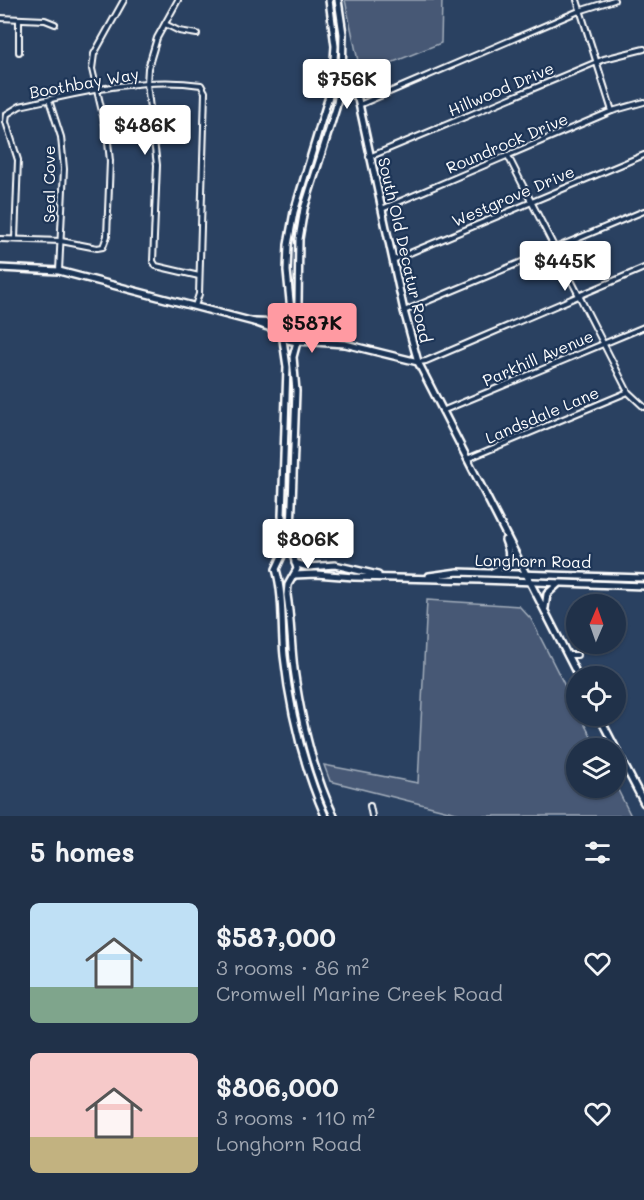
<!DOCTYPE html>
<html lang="en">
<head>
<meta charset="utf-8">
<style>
	:root { --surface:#203149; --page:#2d3d53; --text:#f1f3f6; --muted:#a2a9b4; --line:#3d4c61; --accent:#ff9aa2 }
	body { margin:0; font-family:Mali,sans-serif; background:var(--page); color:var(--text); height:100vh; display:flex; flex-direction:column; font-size:22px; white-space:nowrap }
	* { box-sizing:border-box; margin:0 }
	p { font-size:20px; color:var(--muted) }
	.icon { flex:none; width:33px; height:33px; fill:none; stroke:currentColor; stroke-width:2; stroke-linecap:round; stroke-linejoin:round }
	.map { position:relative; height:816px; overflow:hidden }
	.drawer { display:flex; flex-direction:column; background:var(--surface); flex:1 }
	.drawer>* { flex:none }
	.needle { width:39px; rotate:2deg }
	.tools { position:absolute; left:566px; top:594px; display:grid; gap:12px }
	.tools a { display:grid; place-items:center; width:60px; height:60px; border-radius:50%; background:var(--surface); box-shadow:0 2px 4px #0004,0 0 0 2px var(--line); font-size:30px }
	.price { position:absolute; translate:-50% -51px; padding:0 14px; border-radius:6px; background:#fff; color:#222; font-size:20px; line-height:39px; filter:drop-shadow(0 2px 3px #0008) }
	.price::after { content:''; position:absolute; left:50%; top:36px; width:18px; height:14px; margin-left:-9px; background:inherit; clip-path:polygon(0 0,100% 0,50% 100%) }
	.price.selected { background:var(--accent); color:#111 }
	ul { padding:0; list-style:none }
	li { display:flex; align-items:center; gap:18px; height:150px; padding:0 30px }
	li span { display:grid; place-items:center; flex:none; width:168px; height:120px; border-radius:9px; color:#555 }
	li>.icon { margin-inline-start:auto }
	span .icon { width:72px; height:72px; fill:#fffc; stroke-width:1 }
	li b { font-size:26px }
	h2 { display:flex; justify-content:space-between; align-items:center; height:72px; padding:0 30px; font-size:26px }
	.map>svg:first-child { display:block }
	.green { fill:#465975; stroke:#a2acba; stroke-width:1.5 }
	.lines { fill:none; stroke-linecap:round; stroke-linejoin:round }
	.street-casing { stroke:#fff; stroke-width:8 }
	.secondary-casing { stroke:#fff; stroke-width:10 }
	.street { stroke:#1d3557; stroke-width:4 }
	.secondary { stroke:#1d3557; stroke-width:5 }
	.labels { text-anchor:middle; stroke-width:4.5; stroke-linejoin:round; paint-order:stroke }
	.street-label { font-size:16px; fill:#fff; stroke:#1d3557 }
</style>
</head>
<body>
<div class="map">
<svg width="644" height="816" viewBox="0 0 644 816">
	<rect width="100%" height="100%" fill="#2a4161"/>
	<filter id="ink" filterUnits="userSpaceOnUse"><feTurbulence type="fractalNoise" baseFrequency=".0167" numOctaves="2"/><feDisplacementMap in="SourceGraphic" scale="12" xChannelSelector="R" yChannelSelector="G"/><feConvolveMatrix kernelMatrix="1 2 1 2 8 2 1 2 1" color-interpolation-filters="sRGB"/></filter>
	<g filter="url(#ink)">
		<g class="green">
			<path d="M345,0H442L441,43L361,75Z"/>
			<path d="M427,600L519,606L531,619L576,708V716H580L597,748H576V788H615V784L631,816H468L330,781L324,765L418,783Z"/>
		</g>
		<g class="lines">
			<g class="street-casing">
				<g id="street">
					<path d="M178,0L157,38L148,68L147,84L157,165L153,261L156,266L199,276"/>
					<path d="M577,0L612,111"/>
					<path d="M0,18L45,20L55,24"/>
					<path d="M165,24L179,31L197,34"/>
					<path d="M19,52V19"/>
					<path d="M49,100L61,137L64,169L59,271"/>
					<path d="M359,105L579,11L614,0"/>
					<path d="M508,156L628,392L644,407"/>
					<path d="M369,157L604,59L644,49"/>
					<path d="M382,209L612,111L644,102"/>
					<path d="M0,239L61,241L97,248L103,247L107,236L110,161L107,133L92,69L94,54L124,0"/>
					<path d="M15,239L18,160L6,122L7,114L20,106C78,93 142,76 201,85L205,92L199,294L195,306"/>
					<path d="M393,260L644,155"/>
					<path d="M404,311L644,211"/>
					<path d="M419,362L426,361L644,268"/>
					<path d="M442,411L644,327"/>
					<path d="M467,459L628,392"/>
					<path d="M567,655H577"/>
					<path d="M370,806L372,816"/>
				</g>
			</g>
			<g class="secondary-casing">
				<g id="secondary">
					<path d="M332,86L351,90L358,99L404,311L418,362L578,676"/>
					<path d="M0,268L59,271L254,322L276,330L282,335"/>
					<path d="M254,322L287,323"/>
					<path d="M302,330L310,336L323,341"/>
					<path d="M284,337L288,340L297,342L302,334L298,303L299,239L304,209L336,108L342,78L343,34L338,0"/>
					<path d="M298,341L345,344L418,362"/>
					<path d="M297,342L293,357L296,391L291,532L292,550L297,569L288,585L287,595C291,620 291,645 294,669C301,719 312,770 334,816"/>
					<path d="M295,563L308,567L335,565L378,575"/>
					<path d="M492,572C510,565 512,557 505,540"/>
					<path d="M294,575L316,574L354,577L480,580L644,586"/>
					<path d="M429,576L458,572L644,578"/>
					<path d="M545,608L547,594L558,584"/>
					<path d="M599,716L644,803"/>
					<path d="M325,816C303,765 290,711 284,656C281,627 284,597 276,569L283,554L285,545L282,516L287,367L282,333L291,311L287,271L288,245L294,212L332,86L335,46L329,0"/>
				</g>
			</g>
			<use href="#street" class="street"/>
			<use href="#secondary" class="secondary"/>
		</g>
	</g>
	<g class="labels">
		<g class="street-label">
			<text transform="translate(84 83) rotate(-10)" y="6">Boothbay Way</text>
			<text transform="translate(501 89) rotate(-23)" y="6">Hillwood Drive</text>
			<text transform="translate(507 143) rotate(-23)" y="6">Roundrock Drive</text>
			<text transform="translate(49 184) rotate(-90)" y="6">Seal Cove</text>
			<text transform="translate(513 196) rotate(-23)" y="6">Westgrove Drive</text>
			<text transform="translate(405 250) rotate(77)" y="6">South Old Decatur Road</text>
			<text transform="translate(538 358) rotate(-23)" y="6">Parkhill Avenue</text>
			<text transform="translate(542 415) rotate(-23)" y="6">Landsdale Lane</text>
			<text transform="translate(533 561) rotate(1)" y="6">Longhorn Road</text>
		</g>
	</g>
</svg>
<div class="tools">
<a><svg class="needle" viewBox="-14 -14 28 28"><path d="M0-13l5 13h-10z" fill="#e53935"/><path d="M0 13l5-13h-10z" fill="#a2a9b4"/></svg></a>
<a><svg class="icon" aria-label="locate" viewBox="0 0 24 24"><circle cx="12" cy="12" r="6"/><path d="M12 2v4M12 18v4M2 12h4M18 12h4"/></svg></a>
<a><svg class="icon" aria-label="layers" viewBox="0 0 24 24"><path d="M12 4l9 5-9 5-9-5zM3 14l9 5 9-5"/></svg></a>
</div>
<b class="price" style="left:347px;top:110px">$756K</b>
<b class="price" style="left:145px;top:156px">$486K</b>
<b class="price" style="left:565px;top:292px">$445K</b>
<b class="price selected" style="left:312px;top:354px">$587K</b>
<b class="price" style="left:308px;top:570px">$806K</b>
</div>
<section class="drawer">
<h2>5 homes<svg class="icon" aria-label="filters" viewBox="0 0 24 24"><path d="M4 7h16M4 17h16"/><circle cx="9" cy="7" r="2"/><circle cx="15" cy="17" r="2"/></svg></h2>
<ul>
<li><span style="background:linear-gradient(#bfe0f5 70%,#7fa58c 0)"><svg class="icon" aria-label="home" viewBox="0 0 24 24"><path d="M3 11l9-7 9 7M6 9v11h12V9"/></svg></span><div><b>$587,000</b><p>3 rooms · 86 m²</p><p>Cromwell Marine Creek Road</p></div><svg class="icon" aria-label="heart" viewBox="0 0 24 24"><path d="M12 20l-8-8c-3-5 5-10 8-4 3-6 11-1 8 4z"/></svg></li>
<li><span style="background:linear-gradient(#f6c9c9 70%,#c2b280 0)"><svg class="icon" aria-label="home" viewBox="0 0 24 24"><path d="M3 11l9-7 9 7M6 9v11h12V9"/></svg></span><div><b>$806,000</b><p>3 rooms · 110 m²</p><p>Longhorn Road</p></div><svg class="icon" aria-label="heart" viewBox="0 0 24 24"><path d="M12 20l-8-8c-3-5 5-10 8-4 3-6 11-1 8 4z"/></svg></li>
</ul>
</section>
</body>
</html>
